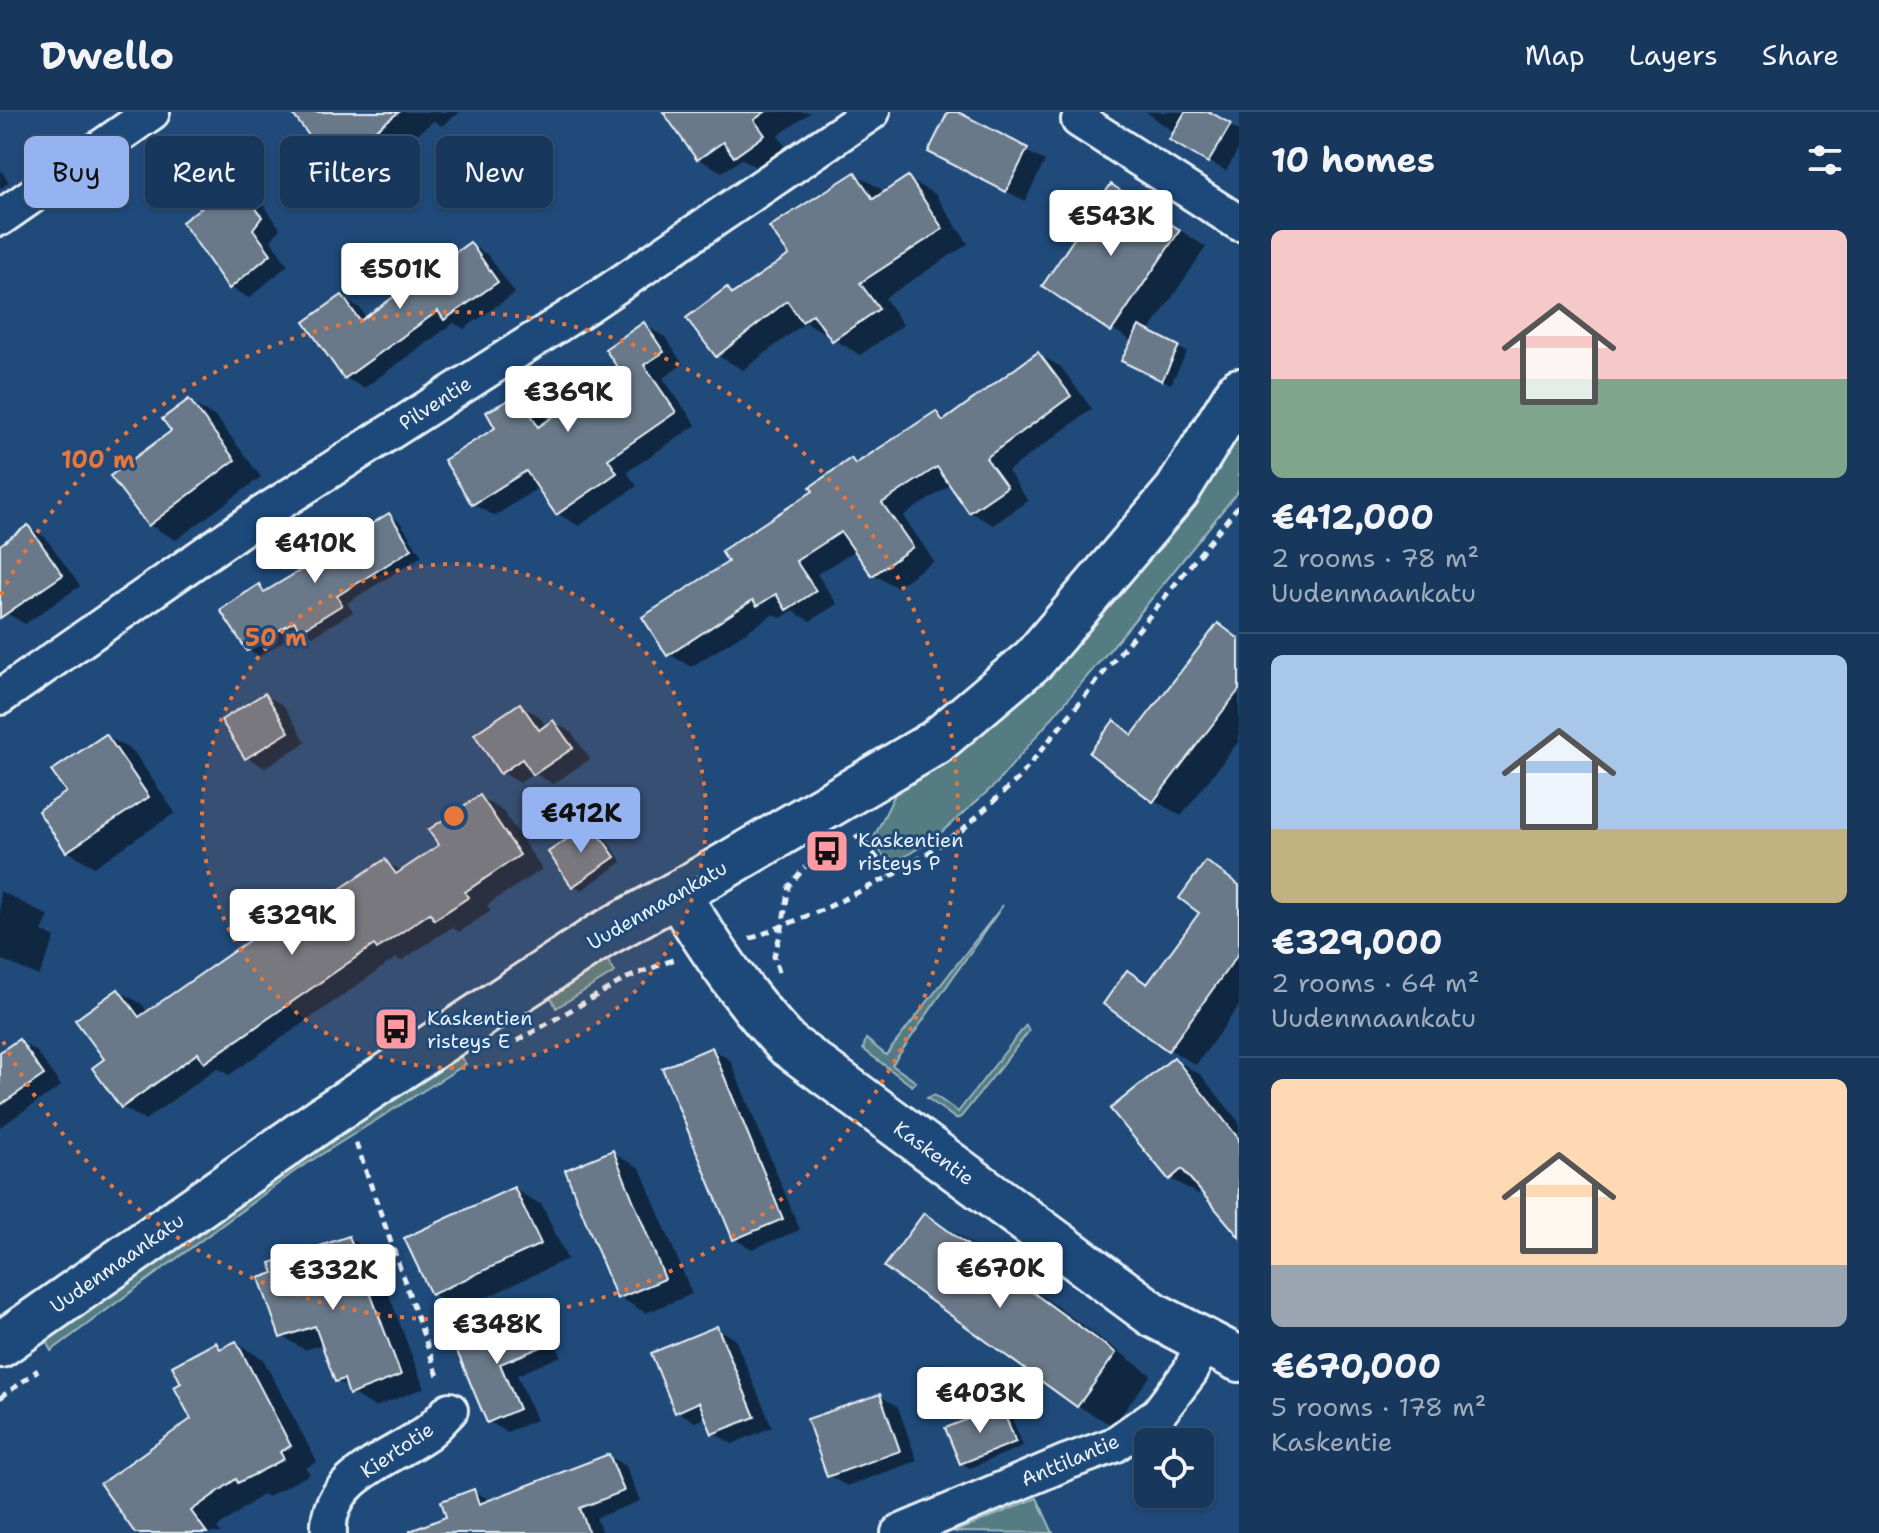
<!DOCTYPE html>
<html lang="en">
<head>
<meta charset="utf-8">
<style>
	:root { --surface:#17385c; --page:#244365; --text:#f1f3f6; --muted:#9eacbb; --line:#365272; --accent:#95b2f1 }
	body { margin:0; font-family:"Shantell Sans",sans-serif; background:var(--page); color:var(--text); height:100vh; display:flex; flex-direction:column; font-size:30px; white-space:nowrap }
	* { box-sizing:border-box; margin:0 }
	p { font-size:26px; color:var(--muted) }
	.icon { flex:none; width:44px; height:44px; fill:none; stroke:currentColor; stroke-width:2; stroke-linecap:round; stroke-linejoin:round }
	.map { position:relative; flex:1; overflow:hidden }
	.details { display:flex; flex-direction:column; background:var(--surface); width:640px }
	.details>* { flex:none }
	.top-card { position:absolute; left:24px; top:24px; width:760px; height:72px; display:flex; gap:16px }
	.buttons { position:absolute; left:1134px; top:1316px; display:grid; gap:16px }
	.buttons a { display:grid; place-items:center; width:80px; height:80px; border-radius:12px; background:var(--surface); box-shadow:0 2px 6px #0004,0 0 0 2px var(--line); font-size:40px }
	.price { position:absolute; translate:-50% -68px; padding:0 18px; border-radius:8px; background:#fff; color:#222; font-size:26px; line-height:52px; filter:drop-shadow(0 2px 4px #0008) }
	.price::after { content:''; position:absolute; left:50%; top:48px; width:24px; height:18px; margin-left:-12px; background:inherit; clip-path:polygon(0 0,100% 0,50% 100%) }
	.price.on { background:var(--accent); color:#111 }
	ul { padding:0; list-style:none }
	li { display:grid; align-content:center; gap:16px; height:424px; padding:0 32px }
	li+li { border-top:2px solid var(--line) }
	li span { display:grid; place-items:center; height:248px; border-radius:12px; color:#555 }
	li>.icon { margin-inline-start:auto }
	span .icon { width:144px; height:144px; fill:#fffc; stroke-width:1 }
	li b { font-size:34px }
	h2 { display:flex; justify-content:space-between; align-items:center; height:96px; padding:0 32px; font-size:34px }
	.tag { padding:0 28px; border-radius:12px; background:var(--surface); box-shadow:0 2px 6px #0004,0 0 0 2px var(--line); font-size:28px; line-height:72px }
	.tag.on { background:var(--accent); color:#111 }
	header { display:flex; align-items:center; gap:48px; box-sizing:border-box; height:112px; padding:0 40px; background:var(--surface); border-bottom:2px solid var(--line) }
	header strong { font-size:38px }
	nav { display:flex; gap:44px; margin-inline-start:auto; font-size:28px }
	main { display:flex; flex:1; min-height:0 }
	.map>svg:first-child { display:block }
	.green { fill:#547c83; stroke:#9eb6be; stroke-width:2 }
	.shadow { fill:#0007 }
	.building { fill:#6a7989; stroke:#e8f1f8; stroke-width:2 }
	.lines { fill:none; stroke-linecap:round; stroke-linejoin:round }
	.street-casing { stroke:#e8f1f8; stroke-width:40 }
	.secondary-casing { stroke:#e8f1f8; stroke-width:50 }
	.path { stroke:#e8f1f8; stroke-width:5; stroke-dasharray:8 6; stroke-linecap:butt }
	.street { stroke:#1f4a7a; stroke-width:34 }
	.secondary { stroke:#1f4a7a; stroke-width:44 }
	.ring { fill:none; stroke:#e8773b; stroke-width:4; stroke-dasharray:4 8 }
	.labels { text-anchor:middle; stroke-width:6; stroke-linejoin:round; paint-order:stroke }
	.street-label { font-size:20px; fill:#e8f1f8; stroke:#1f4a7a }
	.poi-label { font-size:20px; fill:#e8f1f8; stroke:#1f4a7a; text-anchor:start }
	.centre { fill:#e8773b; stroke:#1f4a7a; stroke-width:4 }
	.ring-label { font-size:24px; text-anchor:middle; font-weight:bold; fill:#e8773b; stroke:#1f4a7a; stroke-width:6; stroke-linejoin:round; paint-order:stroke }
</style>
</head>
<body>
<header>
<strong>Dwello</strong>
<nav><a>Map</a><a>Layers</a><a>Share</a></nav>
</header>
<main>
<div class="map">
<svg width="1239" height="1421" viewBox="0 0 1239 1421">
	<rect width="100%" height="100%" fill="#1f4a7a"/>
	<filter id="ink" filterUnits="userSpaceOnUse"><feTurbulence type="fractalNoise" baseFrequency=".0125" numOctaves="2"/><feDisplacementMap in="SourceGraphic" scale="16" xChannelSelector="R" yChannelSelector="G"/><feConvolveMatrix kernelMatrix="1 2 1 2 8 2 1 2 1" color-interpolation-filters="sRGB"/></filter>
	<g filter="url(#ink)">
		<g class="green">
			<path d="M1239,324V378L1123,522L996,672L935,726L891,753L872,729L902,668L1042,560L1106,499L1229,341Z"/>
			<path d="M1003,793L892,953L916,970L912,974L863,937L866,927L886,943Z"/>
			<path d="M605,845L615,860L556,896L548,878Z"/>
			<path d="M1026,913L1029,919L961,1005L956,1007L927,986L934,983L958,1000Z"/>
			<path d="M458,942L466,952L298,1057L51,1239L48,1233L50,1223L208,1105Z"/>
			<path d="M1037,1386L1053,1421L954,1420Z"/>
		</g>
		<g class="shadow">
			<path d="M314,0H460L442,14L434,9L359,66L332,51Z"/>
			<path d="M665,0H811L778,24L788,38L759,57L742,47L722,60L698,47Z"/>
			<path d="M950,0L1045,49L1025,89L948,49Z"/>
			<path d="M1146,0H1206L1239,19V36L1226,59L1171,28L1175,21Z"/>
			<path d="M0,57L9,70L0,77Z"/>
			<path d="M855,62L881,77L884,82L908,67L935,82L968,132L885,186L903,213L860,243L806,210L743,258L717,243L727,177L736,183L791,143Z"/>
			<path d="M237,72L256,82L280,116L271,129L288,153L249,186L231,176Z"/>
			<path d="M1112,74L1206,135L1148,221L1187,240L1171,272L1132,253L1133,230L1045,174Z"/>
			<path d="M470,132L488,143L515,181L464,217L454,211L364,276L346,266L342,186L360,196L367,206Z"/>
			<path d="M644,213L665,225L683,252L663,266L696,313L627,360L637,374L579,414L558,402L539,375L495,404L474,392L498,317L520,284L541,297L549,311L570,296L576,299L625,264Z"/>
			<path d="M1038,242L1061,255L1092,297L1008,359L1028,389L993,413L970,400L952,372L903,404L934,449L896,475L873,462L856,438L817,462L837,492L810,509L792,499L781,506L774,502L691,555L669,542L731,450L851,349L857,352L937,301L948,308Z"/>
			<path d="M189,290L216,305L261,365L176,428L149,413L173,320Z"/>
			<path d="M389,403L400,410L422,444L347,491L353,500L313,524L302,517L260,544L248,538L259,475L268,480L351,431Z"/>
			<path d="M28,415L46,426L80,474L25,512L6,501L0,492V435Z"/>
			<path d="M1218,514L1239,526V629L1181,704L1154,688L1114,611L1135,623Z"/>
			<path d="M265,583L284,594L306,630L265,656L246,645Z"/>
			<path d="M520,593L539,604L546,615L554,610L572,621L590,647L553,672L534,661L520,671L502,660Z"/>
			<path d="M106,624L134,640L175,701L94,755L67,739L68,681Z"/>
			<path d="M480,685L503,699L542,757L487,793L491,799L459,820L452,815L401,849L396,846L229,963L217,956L145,1008L122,995L107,948L119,879L142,892L148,901L297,797L306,802L385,749L403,760L441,734Z"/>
			<path d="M591,713L600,718L622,750L582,778L574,773Z"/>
			<path d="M1207,752L1239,771V894L1196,953L1169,937L1128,861L1149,873L1202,800Z"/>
			<path d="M0,779L49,804L42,819L55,826L39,864L0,847Z"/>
			<path d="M19,929L37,940L61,974L0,1015V942Z"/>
			<path d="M712,937L730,948L800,1118L752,1137L734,1127Z"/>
			<path d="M1174,947L1201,963L1239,1010V1122L1203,1079L1198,1082L1171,1067Z"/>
			<path d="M613,1041L640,1056L692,1182L646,1201L619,1185Z"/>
			<path d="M514,1077L542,1093L567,1147L460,1198L433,1182Z"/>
			<path d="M924,1103L960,1124L1151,1263L1113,1314L1078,1294Z"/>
			<path d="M349,1126L373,1140L424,1276L375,1295L351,1281L349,1276L337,1269L323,1232L305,1238L282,1224Z"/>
			<path d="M532,1207L550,1218L561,1244L517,1263L536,1308L507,1320L488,1309L458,1238Z"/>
			<path d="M717,1216L735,1227L772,1315L732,1332L714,1321L707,1305L695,1310L677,1299Z"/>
			<path d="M236,1231L263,1247L317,1350L306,1356L310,1362L267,1385L263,1382L217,1416L221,1421H135L194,1307L184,1272L216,1233L224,1237Z"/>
			<path d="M880,1284L898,1295L917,1349L847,1374L828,1363Z"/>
			<path d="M1001,1296L1010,1301L1023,1334L970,1356L961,1351Z"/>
			<path d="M609,1344L626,1354L640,1389L596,1406L602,1421H454L474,1379L492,1389Z"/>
		</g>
		<g class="building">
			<path d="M291,0H399L331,52Z"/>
			<path d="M663,0H765L754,8L765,23L734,45L723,30L697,48Z"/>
			<path d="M948,0H958L1028,36L1006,80L928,40Z"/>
			<path d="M1185,0H1210L1231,12L1208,51L1169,28Z"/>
			<path d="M855,60L873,87L908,64L943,117L860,171L879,197L832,229L813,202L802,210L787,189L716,245L686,206L727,175L732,182L789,143L769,115Z"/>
			<path d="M237,69L262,105L253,117L271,142L229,177L182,110Z"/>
			<path d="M1111,72L1180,118L1111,220L1042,174Z"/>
			<path d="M470,130L498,170L444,208L438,199L344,267L304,210L342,183L360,209Z"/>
			<path d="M644,210L664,240L644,253L676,300L608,347L617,361L556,403L526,359L472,393L444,348L495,316L486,300L520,282L538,315L570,293L574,298L623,264L605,237Z"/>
			<path d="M1139,214L1179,234L1162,269L1121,249Z"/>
			<path d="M1038,240L1071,284L986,346L1007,375L969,401L937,355L882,391L913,435L872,464L841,420L796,449L816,479L786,498L776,482L757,494L753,488L667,544L642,505L728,450L721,439L813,379L810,375L851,346L855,352L936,299L943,309Z"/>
			<path d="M189,287L235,348L148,414L110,364L171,319L162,307Z"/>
			<path d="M389,401L412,437L337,484L342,493L300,519L294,509L247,539L220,498L259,472L264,480L348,430L346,428Z"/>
			<path d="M28,413L63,463L0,506V433Z"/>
			<path d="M1218,511L1239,527V578L1153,690L1089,641L1114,608L1132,623Z"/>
			<path d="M265,581L289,620L245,647L221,608Z"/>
			<path d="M520,591L539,618L553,608L573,636L533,663L522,647L500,662L474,622Z"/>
			<path d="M106,622L149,685L66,740L38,699L66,680L51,659Z"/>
			<path d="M480,683L520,743L465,780L469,785L434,808L430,801L377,837L374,833L204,951L198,941L121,996L92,956L104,947L75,908L118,877L139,905L297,795L302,802L385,747L396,762L439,733L428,718Z"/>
			<path d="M591,711L615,745L572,775L548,740Z"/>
			<path d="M1206,749L1239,773V841L1168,939L1103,892L1127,858L1147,872L1199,801L1179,786Z"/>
			<path d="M19,927L44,963L0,993V940Z"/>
			<path d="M712,935L783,1107L733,1128L662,956Z"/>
			<path d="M1174,945L1239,1027V1125L1182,1057L1169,1068L1110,997Z"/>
			<path d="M613,1038L665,1167L617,1187L565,1058Z"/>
			<path d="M514,1075L541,1132L431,1183L404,1126Z"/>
			<path d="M924,1101L1116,1241L1077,1295L884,1155Z"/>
			<path d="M349,1124L401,1263L349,1283L344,1267L335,1270L315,1214L280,1226L259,1166L274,1161L270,1151Z"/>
			<path d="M532,1205L544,1234L500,1252L519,1297L487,1311L456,1237Z"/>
			<path d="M717,1214L755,1305L712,1322L699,1290L675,1301L651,1241Z"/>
			<path d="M236,1229L291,1334L280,1340L284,1347L238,1371L236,1367L191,1399L207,1421H135L100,1372L191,1307L174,1275L181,1271L172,1254L216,1230L220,1237Z"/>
			<path d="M880,1282L900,1339L827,1365L807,1307Z"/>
			<path d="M1001,1294L1016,1330L960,1352L945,1316Z"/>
			<path d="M609,1342L624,1379L580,1396L589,1421H410V1419L446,1405L441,1389L474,1377L479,1392Z"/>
		</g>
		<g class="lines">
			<g class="street-casing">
				<g id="street">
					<path d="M1079,8L1239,111"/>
					<path d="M0,106L152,0"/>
					<path d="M0,585L265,400L587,194L872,0"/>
					<path d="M329,1421C325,1365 391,1347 428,1320C436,1314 443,1305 450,1298"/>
					<path d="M899,1421L1067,1350L1114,1333L1158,1302L1190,1260L1203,1230"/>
				</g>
			</g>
			<g class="secondary-casing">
				<g id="secondary">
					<path d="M677,782C710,835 744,887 787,932L1154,1203L1239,1247"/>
					<path d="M0,1233L325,1005L602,823L677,782L936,630L1034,547L1177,379L1239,279"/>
				</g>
			</g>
			<g class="path">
				<path d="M855,726L860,723L890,764"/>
				<path d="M750,827L822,798L899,760L962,718L1018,667L1239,393"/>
				<path d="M779,860L774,844L782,816L789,774L805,755"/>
				<path d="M517,929L627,866L675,847"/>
				<path d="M356,1031L439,1267"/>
				<path d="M0,1286L38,1258"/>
			</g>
			<use href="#street" class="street"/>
			<use href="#secondary" class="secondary"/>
		</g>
	</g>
	<circle cx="454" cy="704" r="252" fill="#e8773b" fill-opacity=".12"/>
	<g class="ring">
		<circle cx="454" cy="704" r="252"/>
		<path d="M1 483A504 504 0 1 1 1 925"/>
	</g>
	<defs>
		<g id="bus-square" transform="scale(2.3)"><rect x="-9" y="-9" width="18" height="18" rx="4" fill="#ff9aa2" stroke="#1f4a7a"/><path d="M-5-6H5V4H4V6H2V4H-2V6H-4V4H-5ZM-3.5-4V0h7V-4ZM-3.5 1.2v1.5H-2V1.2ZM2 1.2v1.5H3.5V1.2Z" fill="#111"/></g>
	</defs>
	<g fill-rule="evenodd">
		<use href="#bus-square" x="827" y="739"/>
		<use href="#bus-square" x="396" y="917"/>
	</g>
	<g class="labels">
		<g class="street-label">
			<text transform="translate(435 291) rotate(-33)" y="7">Pilventie</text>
			<text transform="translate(657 793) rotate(-30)" y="7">Uudenmaankatu</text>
			<text transform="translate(934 1041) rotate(36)" y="7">Kaskentie</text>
			<text transform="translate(117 1151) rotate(-35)" y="7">Uudenmaankatu</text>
			<text transform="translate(397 1338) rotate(-34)" y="7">Kiertotie</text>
			<text transform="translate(1070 1348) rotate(-23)" y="7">Anttilantie</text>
		</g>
		<g class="poi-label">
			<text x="858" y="735">Kaskentien<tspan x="858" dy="23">risteys P</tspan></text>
			<text x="427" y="913">Kaskentien<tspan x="427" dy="23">risteys E</tspan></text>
		</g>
	</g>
	<circle cx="454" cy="704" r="12" class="centre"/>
	<g class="ring-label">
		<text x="98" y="356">100 m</text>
		<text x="276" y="534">50 m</text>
	</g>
</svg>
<div class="buttons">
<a><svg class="icon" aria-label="locate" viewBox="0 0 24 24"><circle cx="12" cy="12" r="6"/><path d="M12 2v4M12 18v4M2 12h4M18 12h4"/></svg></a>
</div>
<b class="price" style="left:1111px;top:146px">€543K</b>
<b class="price" style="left:400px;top:199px">€501K</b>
<b class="price" style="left:568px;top:322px">€369K</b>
<b class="price" style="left:315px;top:473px">€410K</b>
<b class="price on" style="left:581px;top:743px">€412K</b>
<b class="price" style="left:292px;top:845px">€329K</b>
<b class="price" style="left:1000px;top:1198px">€670K</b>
<b class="price" style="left:333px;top:1200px">€332K</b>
<b class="price" style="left:497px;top:1254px">€348K</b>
<b class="price" style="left:980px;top:1323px">€403K</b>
<div class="top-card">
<a class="tag on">Buy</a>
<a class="tag">Rent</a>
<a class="tag">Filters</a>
<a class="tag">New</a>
</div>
</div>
<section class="details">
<h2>10 homes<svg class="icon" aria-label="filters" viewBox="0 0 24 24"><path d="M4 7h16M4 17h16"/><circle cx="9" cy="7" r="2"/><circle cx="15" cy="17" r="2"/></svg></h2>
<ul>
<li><span style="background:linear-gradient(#f6c9c9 60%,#7fa58c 0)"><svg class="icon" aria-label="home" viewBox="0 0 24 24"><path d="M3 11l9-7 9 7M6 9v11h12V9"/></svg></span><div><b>€412,000</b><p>2 rooms · 78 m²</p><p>Uudenmaankatu</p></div></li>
<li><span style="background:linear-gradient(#a9c7e8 70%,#c2b280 0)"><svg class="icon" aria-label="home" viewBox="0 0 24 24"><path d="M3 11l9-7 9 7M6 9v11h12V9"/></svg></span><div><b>€329,000</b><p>2 rooms · 64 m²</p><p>Uudenmaankatu</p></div></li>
<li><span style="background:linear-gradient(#ffd9b3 75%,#9aa5b1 0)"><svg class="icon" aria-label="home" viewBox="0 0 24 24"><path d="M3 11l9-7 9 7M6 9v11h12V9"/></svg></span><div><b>€670,000</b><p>5 rooms · 178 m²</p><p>Kaskentie</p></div></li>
</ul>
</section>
</main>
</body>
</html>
